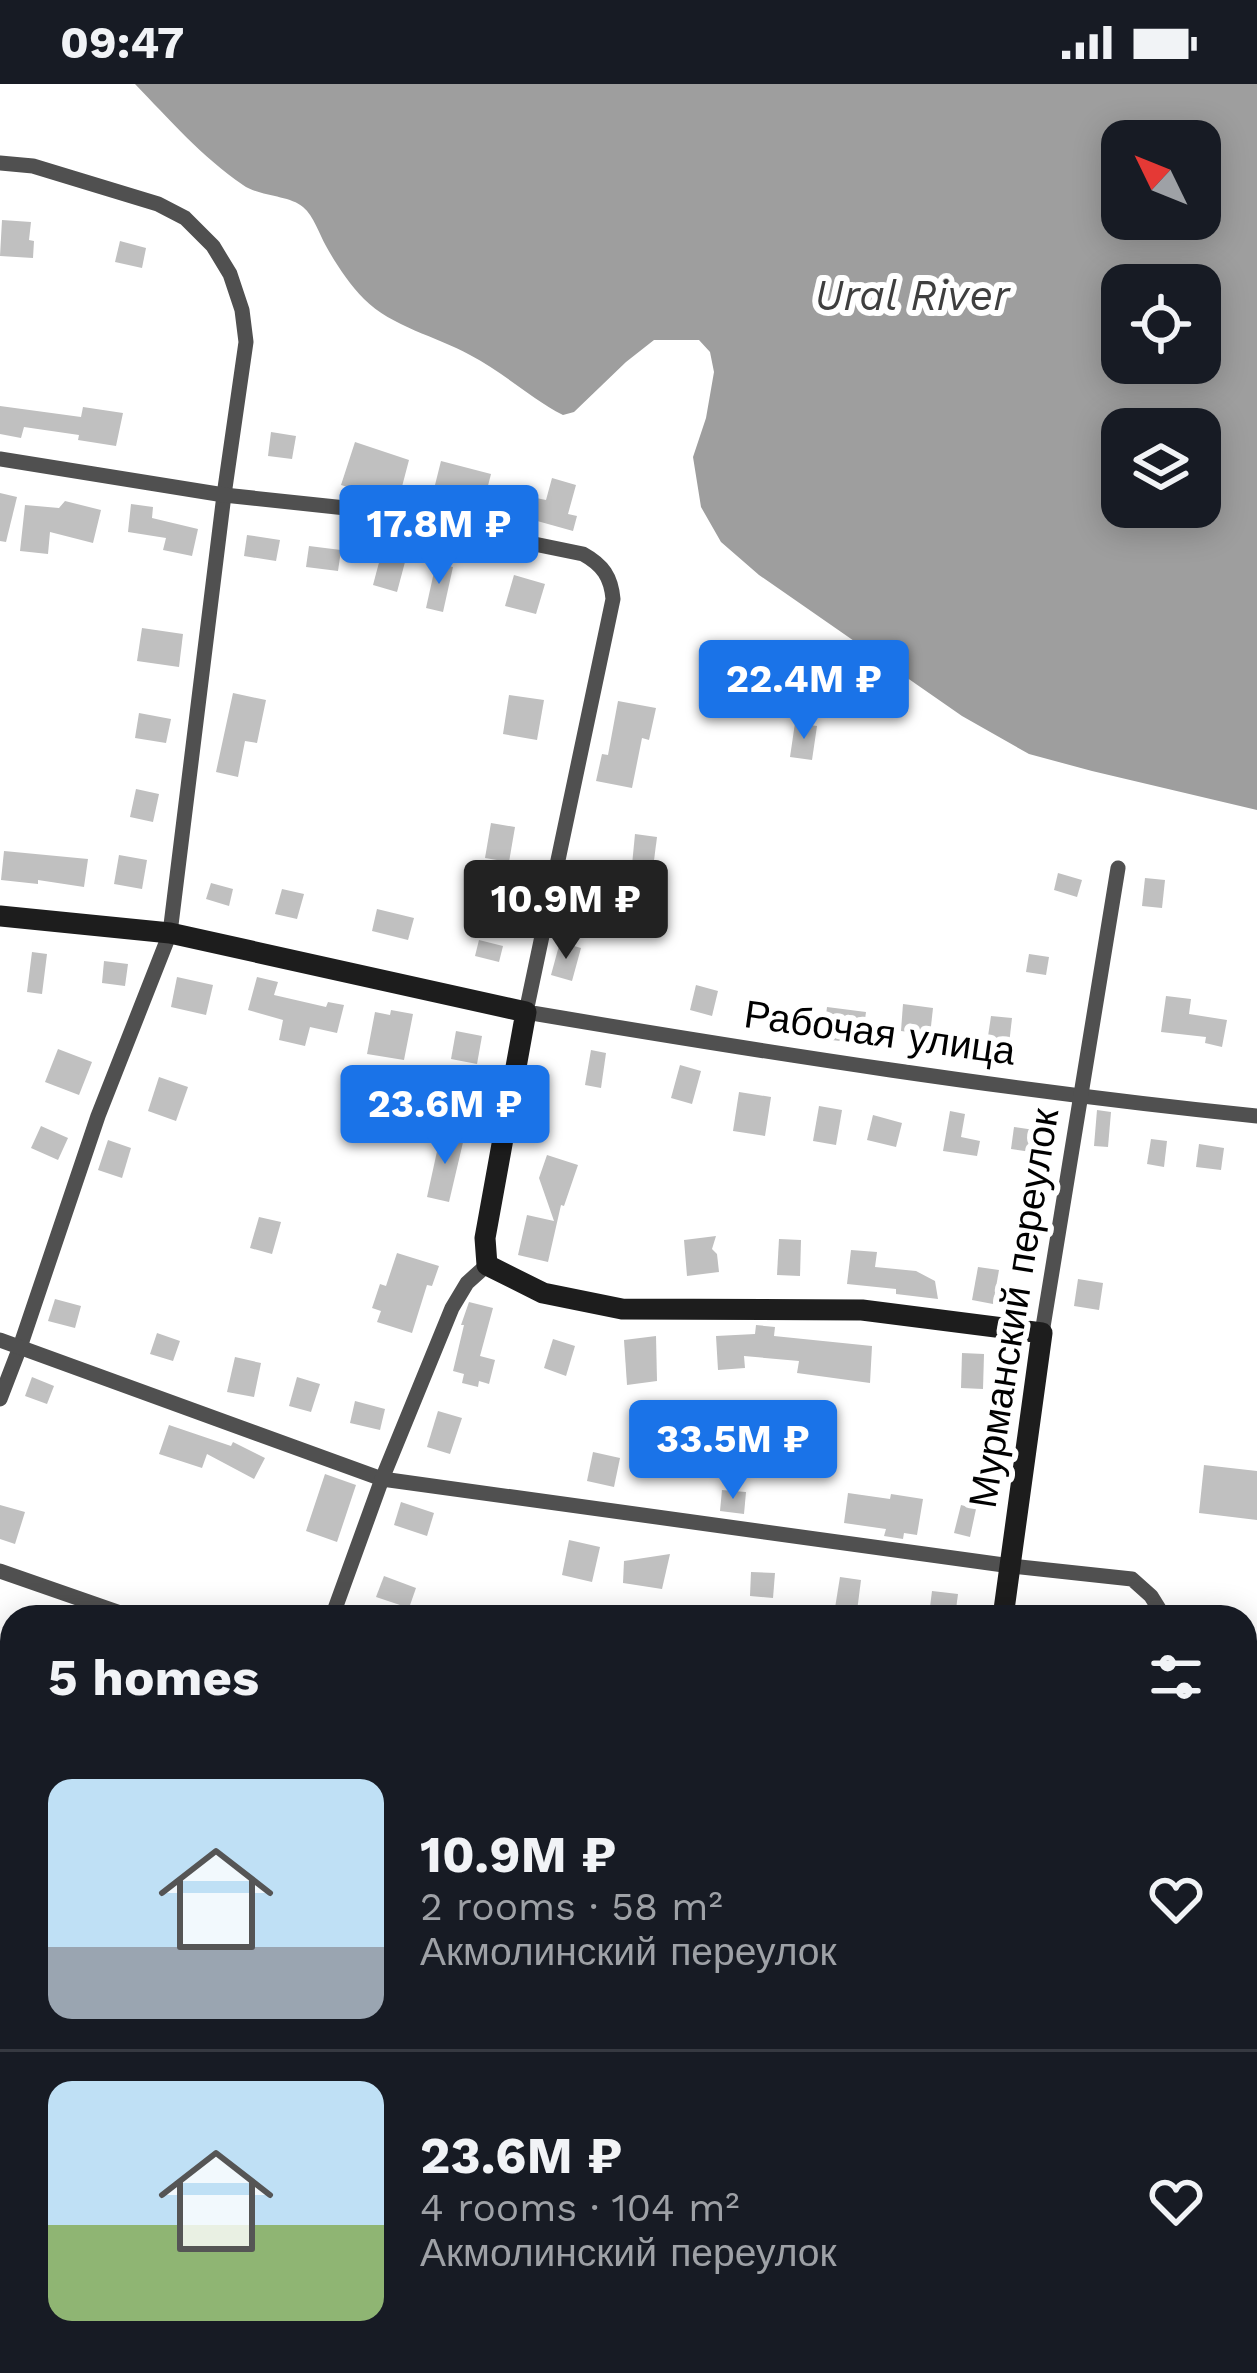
<!DOCTYPE html>
<html lang="en">
<head>
<meta charset="utf-8">
<style>
	:root { --surface:#171b24; --page:#20242c; --text:#f1f3f6; --muted:#9ea1a6; --line:#363941; --accent:#1a73e8 }
	body { margin:0; font-family:"Work Sans",sans-serif; background:var(--page); color:var(--text); height:100vh; display:flex; flex-direction:column; font-size:45px; white-space:nowrap }
	* { box-sizing:border-box; margin:0 }
	p { font-size:39px; color:var(--muted) }
	.icon { flex:none; width:66px; height:66px; fill:none; stroke:currentColor; stroke-width:2; stroke-linecap:round; stroke-linejoin:round }
	.map { position:relative; flex:1; overflow:hidden }
	.details { position:absolute; left:0px; top:1521px; width:1257px; height:768px; display:flex; flex-direction:column; background:var(--surface); border-radius:36px 36px 0 0; box-shadow:0 6px 30px #0003 }
	.details>* { flex:none }
	.needle { width:78px; rotate:313deg }
	.buttons { position:absolute; left:1101px; top:36px; display:grid; gap:24px }
	.buttons a { display:grid; place-items:center; width:120px; height:120px; border-radius:24px; background:var(--surface); box-shadow:0 6px 30px #0003; font-size:60px }
	.price { position:absolute; translate:-50% -102px; padding:0 27px; border-radius:12px; background:var(--accent); color:#fff; font-size:39px; line-height:78px; filter:drop-shadow(0 3px 6px #0008) }
	.price::after { content:''; position:absolute; left:50%; top:72px; width:36px; height:27px; margin-left:-18px; background:inherit; clip-path:polygon(0 0,100% 0,50% 100%) }
	.price.selected { background:#222; color:#fff }
	ul { padding:0; list-style:none }
	li { display:flex; align-items:center; gap:36px; height:300px; padding:0 48px }
	li+li { border-top:3px solid var(--line) }
	li span { display:grid; place-items:center; flex:none; width:336px; height:240px; border-radius:24px; color:#555 }
	li>.icon { margin-inline-start:auto }
	span .icon { width:144px; height:144px; fill:#fffc; stroke-width:1 }
	li b { font-size:51px }
	h2 { display:flex; justify-content:space-between; align-items:center; height:144px; padding:0 48px; font-size:51px }
	.status { display:flex; justify-content:space-between; align-items:center; height:84px; padding:0 60px; background:var(--surface); direction:ltr }
	.status svg { height:33px; fill:currentColor }
	.map>svg:first-child { display:block }
	.water { fill:#9e9e9e; fill-rule:evenodd }
	.building { fill:#c0c0c0 }
	.lines { fill:none; stroke-linecap:round; stroke-linejoin:round }
	.lane { stroke:#505050; stroke-width:8 }
	.street { stroke:#505050; stroke-width:15 }
	.secondary { stroke:#1d1d1d; stroke-width:21 }
	.labels { text-anchor:middle; stroke-width:12; stroke-linejoin:round; paint-order:stroke }
	.street-label { font-size:39px; fill:#000; stroke:#fff }
	.water-label { font-size:42px; font-style:italic; fill:#3f3f3f; stroke:#fff }
</style>
</head>
<body>
<div class="status"><b>09:47</b><svg viewBox="0 0 49 12"><path d="M0 12V9h3v3zM5 12V6h3v6zM10 12V3h3v9zM15 12V0h3v12zM26 1h20v11H26zM47 4h2v5h-2z"/></svg></div>
<div class="map">
<svg width="1257" height="2289" viewBox="0 0 1257 2289">
	<rect width="100%" height="100%" fill="#fff"/>
	<path class="water" d="M135,0H1257V726L1092,687L1029,670L962,632L759,491L721,458L701,423L693,373L706,334L714,288L710,268L699,256H654L626,278L574,328L563,331C530,314 503,288 470,271C436,252 392,243 364,215C349,200 336,180 326,162C319,150 314,132 303,123C289,111 260,113 243,101C203,74 168,34 135,0ZM1122,57H1200V135H1122ZM1122,201H1200V279H1122ZM1122,345H1200V423H1122Z"/>
	<g class="building">
		<path d="M2,136L31,138L29,156L34,157L33,174L0,172Z"/>
		<path d="M120,157L146,164L142,184L115,178Z"/>
		<path d="M0,322L81,333L83,323L123,329L116,362L78,356L79,351L24,343L21,354L0,350Z"/>
		<path d="M271,348L296,352L292,375L268,372Z"/>
		<path d="M355,358L409,376L399,414L383,410L380,413L341,401Z"/>
		<path d="M441,377L491,390L482,425L432,413Z"/>
		<path d="M552,394L576,401L568,430L577,432L573,447L530,435L536,414L546,416Z"/>
		<path d="M0,409L17,413L6,458L0,457Z"/>
		<path d="M65,417L101,426L93,459L50,448L48,470L20,467L25,421L59,424Z"/>
		<path d="M131,420L153,423L152,434L198,445L192,472L163,466L166,454L128,448Z"/>
		<path d="M247,451L280,456L276,477L244,472Z"/>
		<path d="M309,462L341,466L338,487L306,483Z"/>
		<path d="M381,471L405,478L397,508L373,501Z"/>
		<path d="M436,479L453,483L443,528L426,524Z"/>
		<path d="M514,491L545,500L536,530L505,522Z"/>
		<path d="M142,544L183,550L179,583L137,577Z"/>
		<path d="M233,609L266,616L257,659L245,657L238,693L216,688Z"/>
		<path d="M509,611L544,616L537,656L503,650Z"/>
		<path d="M618,617L656,624L649,656L642,654L632,704L596,697L602,670L608,671Z"/>
		<path d="M139,629L171,635L166,659L135,654Z"/>
		<path d="M795,639L817,642L812,676L790,673Z"/>
		<path d="M136,705L159,710L153,738L130,733Z"/>
		<path d="M491,739L515,743L509,778L485,774Z"/>
		<path d="M635,750L657,753L653,784L632,781Z"/>
		<path d="M4,767L88,775L84,803L38,796V800L1,796Z"/>
		<path d="M119,771L147,776L142,805L114,800Z"/>
		<path d="M1058,789L1082,796L1077,813L1054,806Z"/>
		<path d="M1145,794L1165,796L1162,824L1142,822Z"/>
		<path d="M211,799L233,805L229,822L206,815Z"/>
		<path d="M282,805L304,810L297,835L275,830Z"/>
		<path d="M377,825L414,834L408,856L372,847Z"/>
		<path d="M479,856L503,862L499,878L475,872Z"/>
		<path d="M560,858L581,864L572,897L551,891Z"/>
		<path d="M32,868L47,870L42,910L27,908Z"/>
		<path d="M1029,870L1049,873L1046,891L1026,888Z"/>
		<path d="M104,877L128,880L125,902L102,899Z"/>
		<path d="M177,893L213,901L206,931L171,923Z"/>
		<path d="M257,893L278,898L274,911L326,923L328,918L344,921L337,949L310,943L305,962L279,956L283,936L248,926Z"/>
		<path d="M696,901L718,907L712,932L690,926Z"/>
		<path d="M1166,912L1191,915L1189,930L1227,936L1222,963L1205,959L1206,953L1161,948Z"/>
		<path d="M903,920L933,924L930,951L901,947Z"/>
		<path d="M827,923L866,928L863,951L841,947L840,957L823,955Z"/>
		<path d="M391,926L413,930L404,976L367,970L375,928L390,931Z"/>
		<path d="M991,932L1012,934L1008,969L986,966Z"/>
		<path d="M456,947L482,952L477,980L451,975Z"/>
		<path d="M58,965L92,978L79,1011L45,998Z"/>
		<path d="M591,966L606,969L601,1004L585,1001Z"/>
		<path d="M680,981L701,987L692,1020L671,1014Z"/>
		<path d="M159,993L188,1003L176,1037L148,1027Z"/>
		<path d="M739,1008L771,1013L765,1052L733,1047Z"/>
		<path d="M819,1022L842,1026L836,1061L813,1057Z"/>
		<path d="M1097,1026L1111,1028L1108,1063L1094,1062Z"/>
		<path d="M950,1027L965,1030L961,1053L980,1057L977,1072L943,1067Z"/>
		<path d="M873,1031L902,1039L896,1063L867,1056Z"/>
		<path d="M41,1042L68,1054L58,1076L31,1064Z"/>
		<path d="M1014,1043L1048,1048L1045,1070L1011,1065Z"/>
		<path d="M441,1049L464,1054L449,1118L427,1113Z"/>
		<path d="M1151,1055L1167,1057L1164,1083L1147,1080Z"/>
		<path d="M108,1056L131,1064L122,1094L98,1086Z"/>
		<path d="M1199,1060L1224,1064L1221,1086L1196,1083Z"/>
		<path d="M547,1071L578,1081L564,1122L561,1121L548,1178L518,1171L527,1131L554,1137L539,1094Z"/>
		<path d="M259,1133L281,1138L272,1170L250,1164Z"/>
		<path d="M716,1152L712,1165L717,1170L719,1188L687,1192L684,1156Z"/>
		<path d="M779,1155L801,1156L800,1192L777,1191Z"/>
		<path d="M851,1166L877,1168L875,1183L916,1187L935,1197L938,1215L896,1210V1205L847,1200Z"/>
		<path d="M397,1169L439,1182L432,1202L427,1201L412,1249L377,1238L381,1227L372,1224L380,1200L386,1202Z"/>
		<path d="M978,1183L999,1186L993,1220L972,1216Z"/>
		<path d="M1078,1195L1103,1199L1099,1226L1074,1222Z"/>
		<path d="M55,1215L81,1222L75,1244L48,1237Z"/>
		<path d="M469,1218L493,1224L480,1272L495,1276L489,1300L479,1297L478,1303L462,1299L464,1290L453,1287L464,1241H461Z"/>
		<path d="M756,1241L775,1243L774,1252L872,1262L870,1299L797,1289L799,1277L744,1272L745,1284L718,1286L716,1252L755,1250Z"/>
		<path d="M157,1249L180,1257L173,1277L150,1270Z"/>
		<path d="M656,1252L657,1297L627,1301L624,1256Z"/>
		<path d="M553,1255L575,1262L566,1292L544,1284Z"/>
		<path d="M962,1269L984,1270L983,1305L961,1304Z"/>
		<path d="M235,1273L261,1279L254,1313L227,1308Z"/>
		<path d="M32,1293L54,1302L47,1320L25,1312Z"/>
		<path d="M297,1293L320,1300L311,1328L289,1322Z"/>
		<path d="M355,1317L385,1325L380,1346L350,1339Z"/>
		<path d="M438,1327L462,1334L450,1370L427,1363Z"/>
		<path d="M169,1341L231,1362L233,1358L265,1374L254,1395L207,1370L202,1384L159,1370Z"/>
		<path d="M593,1368L620,1374L614,1403L587,1397Z"/>
		<path d="M1204,1381L1257,1387V1436L1199,1429Z"/>
		<path d="M325,1390L356,1401L337,1458L306,1447Z"/>
		<path d="M722,1406L746,1408L744,1430L720,1427Z"/>
		<path d="M848,1409L890,1415L891,1410L923,1415L917,1451L904,1449L903,1455L884,1452L886,1445L844,1439Z"/>
		<path d="M401,1418L434,1429L427,1452L394,1441Z"/>
		<path d="M0,1421L25,1428L15,1460L0,1455Z"/>
		<path d="M961,1421L976,1425L970,1453L954,1449Z"/>
		<path d="M569,1456L600,1463L592,1498L562,1491Z"/>
		<path d="M670,1470L662,1505L623,1499L624,1477Z"/>
		<path d="M751,1488L775,1489L773,1514L750,1512Z"/>
		<path d="M384,1492L416,1504L409,1524L376,1513Z"/>
		<path d="M840,1493L861,1496L857,1527L835,1524Z"/>
		<path d="M932,1507L958,1510L955,1533L929,1531Z"/>
	</g>
	<g class="lines">
		<g class="lane">
			<path d="M0,1960L12,1965"/>
			<path d="M0,2151L12,2162"/>
			<path d="M94,2277L107,2289"/>
			<path d="M316,2277L328,2289"/>
			<path d="M447,2277L460,2289"/>
		</g>
		<g class="street">
			<path d="M0,79L33,82L158,120L185,134L213,162L230,190L242,226L246,258L224,411L170,849L98,1032L20,1263L0,1315"/>
			<path d="M0,375L224,411L374,427L583,470C603,481 611,493 613,515L526,928C769,969 1012,1007 1257,1032"/>
			<path d="M1042,1249L1118,784"/>
			<path d="M0,1256L382,1395L1011,1482L1132,1495L1151,1512L1164,1533"/>
			<path d="M0,1487L132,1533"/>
			<path d="M332,1533L382,1395L452,1224L467,1199L487,1181"/>
			<path d="M1245,1650L1257,1681"/>
			<path d="M0,1714L12,1718"/>
			<path d="M1245,1745L1257,1746"/>
			<path d="M1245,1947L1257,1949"/>
			<path d="M1245,2175L1257,2177"/>
			<path d="M0,2225L12,2212"/>
		</g>
		<g class="secondary">
			<path d="M0,832L170,849L526,928L485,1154L487,1181L543,1209L622,1225L862,1226L1042,1249L1003,1533"/>
			<path d="M911,2289L913,2277"/>
		</g>
	</g>
	<g class="labels">
		<g class="street-label">
			<text transform="translate(880 948) rotate(8)" y="14">Рабочая улица</text>
			<text transform="translate(1013 1224) rotate(-81)" y="14">Мурманский переулок</text>
		</g>
		<g class="water-label">
			<text x="912" y="226">Ural River</text>
		</g>
	</g>
</svg>
<div class="buttons">
<a><svg class="needle" viewBox="-14 -14 28 28"><path d="M0-13l5 13h-10z" fill="#e53935"/><path d="M0 13l5-13h-10z" fill="#9ea1a6"/></svg></a>
<a><svg class="icon" aria-label="locate" viewBox="0 0 24 24"><circle cx="12" cy="12" r="6"/><path d="M12 2v4M12 18v4M2 12h4M18 12h4"/></svg></a>
<a><svg class="icon" aria-label="layers" viewBox="0 0 24 24"><path d="M12 4l9 5-9 5-9-5zM3 14l9 5 9-5"/></svg></a>
</div>
<b class="price" style="left:439px;top:503px">17.8M ₽</b>
<b class="price" style="left:804px;top:658px">22.4M ₽</b>
<b class="price selected" style="left:566px;top:878px">10.9M ₽</b>
<b class="price" style="left:445px;top:1083px">23.6M ₽</b>
<b class="price" style="left:733px;top:1418px">33.5M ₽</b>
<section class="details">
<h2>5 homes<svg class="icon" aria-label="filters" viewBox="0 0 24 24"><path d="M4 7h16M4 17h16"/><circle cx="9" cy="7" r="2"/><circle cx="15" cy="17" r="2"/></svg></h2>
<ul>
<li><span style="background:linear-gradient(#bfe0f5 70%,#9aa5b1 0)"><svg class="icon" aria-label="home" viewBox="0 0 24 24"><path d="M3 11l9-7 9 7M6 9v11h12V9"/></svg></span><div><b>10.9M ₽</b><p>2 rooms · 58 m²</p><p>Акмолинский переулок</p></div><svg class="icon" aria-label="heart" viewBox="0 0 24 24"><path d="M12 20l-8-8c-3-5 5-10 8-4 3-6 11-1 8 4z"/></svg></li>
<li><span style="background:linear-gradient(#bfe0f5 60%,#8fb573 0)"><svg class="icon" aria-label="home" viewBox="0 0 24 24"><path d="M3 11l9-7 9 7M6 9v11h12V9"/></svg></span><div><b>23.6M ₽</b><p>4 rooms · 104 m²</p><p>Акмолинский переулок</p></div><svg class="icon" aria-label="heart" viewBox="0 0 24 24"><path d="M12 20l-8-8c-3-5 5-10 8-4 3-6 11-1 8 4z"/></svg></li>
</ul>
</section>
</div>
</body>
</html>
